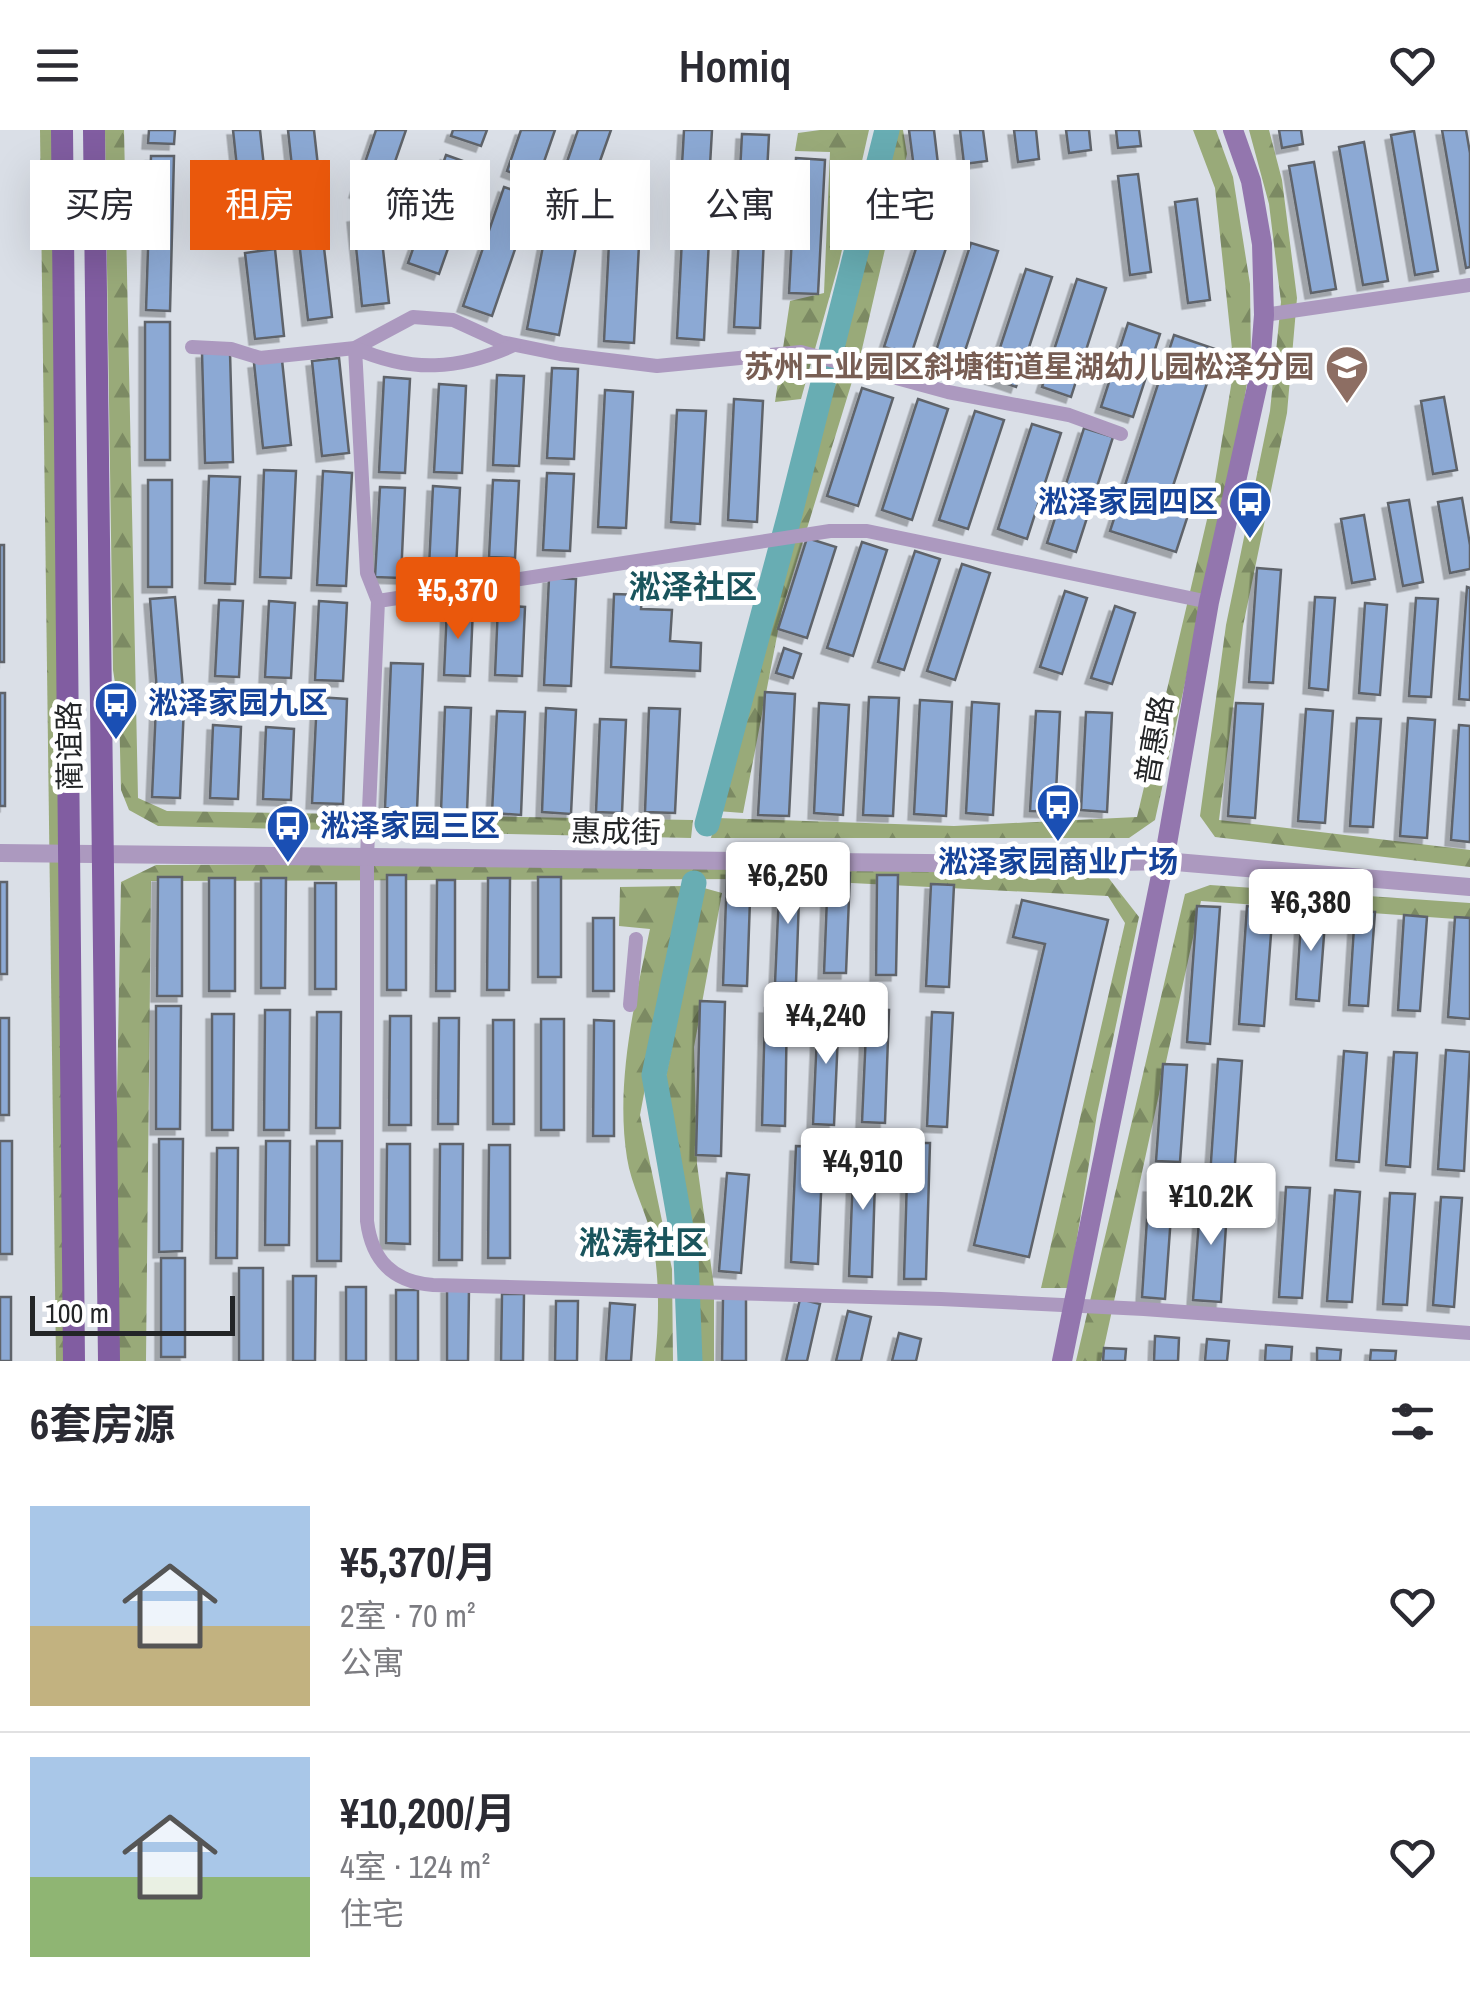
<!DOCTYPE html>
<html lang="zh">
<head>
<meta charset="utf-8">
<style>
	:root { --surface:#fff; --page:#f7f7f7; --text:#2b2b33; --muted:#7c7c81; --line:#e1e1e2; --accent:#ea580c }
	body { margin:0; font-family:"Archivo Narrow","Noto Sans SC",sans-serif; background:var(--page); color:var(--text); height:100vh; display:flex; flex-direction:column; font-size:38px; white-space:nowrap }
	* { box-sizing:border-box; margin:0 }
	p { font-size:32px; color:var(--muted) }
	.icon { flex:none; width:55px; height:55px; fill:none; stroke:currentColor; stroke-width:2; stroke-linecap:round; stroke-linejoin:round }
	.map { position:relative; height:1231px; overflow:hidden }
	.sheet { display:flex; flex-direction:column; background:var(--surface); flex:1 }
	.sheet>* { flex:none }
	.guide { position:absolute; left:30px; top:30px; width:1410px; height:90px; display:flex; gap:20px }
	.scale { position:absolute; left:30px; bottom:25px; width:205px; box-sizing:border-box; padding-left:10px; border:5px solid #232527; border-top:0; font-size:28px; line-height:35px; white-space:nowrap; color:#232527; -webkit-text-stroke:8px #fff; paint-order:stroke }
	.price { position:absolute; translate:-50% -85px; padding:0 22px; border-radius:10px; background:#fff; color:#222; font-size:32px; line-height:65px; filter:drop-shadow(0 2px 5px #0008) }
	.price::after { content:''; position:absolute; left:50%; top:60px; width:30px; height:22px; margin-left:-15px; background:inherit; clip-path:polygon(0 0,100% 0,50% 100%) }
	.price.active { background:var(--accent); color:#fff }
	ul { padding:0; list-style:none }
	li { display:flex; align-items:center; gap:30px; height:250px; padding:0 30px }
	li+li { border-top:2px solid var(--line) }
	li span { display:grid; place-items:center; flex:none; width:280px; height:200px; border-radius:0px; color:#555 }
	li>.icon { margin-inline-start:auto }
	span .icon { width:120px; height:120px; fill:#fffc; stroke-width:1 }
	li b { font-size:42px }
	h2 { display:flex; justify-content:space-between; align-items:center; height:120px; padding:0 30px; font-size:42px }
	.chip { padding:0 35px; border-radius:0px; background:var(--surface); box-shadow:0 10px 40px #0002; font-size:35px; line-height:90px }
	.chip.active { background:var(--accent); color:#fff }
	header { display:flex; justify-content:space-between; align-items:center; height:130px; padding:0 30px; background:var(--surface); font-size:45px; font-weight:600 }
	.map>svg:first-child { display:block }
	.forest { fill:url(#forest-firs) }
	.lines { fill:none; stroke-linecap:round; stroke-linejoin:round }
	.river { stroke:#68adb3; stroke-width:25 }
	.building { fill:#8ca9d4; stroke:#5f646a; stroke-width:2.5; filter:url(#shadow) }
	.minor { stroke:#ac99bf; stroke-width:14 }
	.tertiary { stroke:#ac99bf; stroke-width:18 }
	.secondary { stroke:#9376ae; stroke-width:20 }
	.primary { stroke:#815da1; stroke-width:22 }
	.labels { text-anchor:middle; stroke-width:10; stroke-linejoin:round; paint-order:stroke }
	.education-label { font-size:30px; font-weight:bold; fill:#785e54; stroke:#fff; text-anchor:end }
	.transit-label { font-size:30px; font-weight:bold; fill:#164399; stroke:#fff; text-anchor:start }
	.street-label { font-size:30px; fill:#232527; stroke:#fff }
	.neighbourhood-label { font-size:32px; font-weight:bold; fill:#1a545c; stroke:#fff }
</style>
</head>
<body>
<header><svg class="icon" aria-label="menu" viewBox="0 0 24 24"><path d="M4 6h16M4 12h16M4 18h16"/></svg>Homiq<svg class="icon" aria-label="heart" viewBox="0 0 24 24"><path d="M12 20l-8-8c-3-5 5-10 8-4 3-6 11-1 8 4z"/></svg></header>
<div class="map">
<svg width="1470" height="1231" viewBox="0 0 1470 1231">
	<defs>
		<pattern id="forest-firs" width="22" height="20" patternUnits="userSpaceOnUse" patternTransform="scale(2.5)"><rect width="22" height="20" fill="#99aa79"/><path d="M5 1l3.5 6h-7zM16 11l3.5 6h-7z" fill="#7c8a63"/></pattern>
		<filter id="shadow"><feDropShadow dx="-5.5" dy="5.5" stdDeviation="0" flood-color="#0004"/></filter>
	</defs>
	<rect width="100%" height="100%" fill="#dadfe7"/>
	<g class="forest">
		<path d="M40,0H70L76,1231H56Z"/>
		<path d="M105,0H124L138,668L167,681L693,690L691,708L158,696L129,680L121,660L119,579L113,540Z"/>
		<path d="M820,0H869L839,133L801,269L775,272L790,171L824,163L830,22L795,21L798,3Z"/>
		<path d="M884,0H903L907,24L862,219L782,480L743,683L717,681L885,10Z"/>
		<path d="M1193,0H1216L1233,47L1250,154L1251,230L1234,330L1155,690L1129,708H711L716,688L954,696L1137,687L1213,364L1234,238L1215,58Z"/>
		<path d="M1249,0H1269L1282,50L1297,168L1287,283L1243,496L1219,690L1470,720V737L1215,707L1200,686L1226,495L1270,281L1281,172L1269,74Z"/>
		<path d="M798,733L1107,746L1139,787L1097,984L1069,1158H1041L1125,793L1108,766L773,749L151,751L146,1231H112L121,752L156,735Z"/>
		<path d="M1210,755L1470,773V790L1201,771L1101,1231H1076L1185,764Z"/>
		<path d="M683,756L640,985L672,1139L673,1231H655C659,1190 660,1149 652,1108C646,1081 631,1055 627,1028C615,953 635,871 650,799L619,796L620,757Z"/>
		<path d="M704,758L722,763L694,917L697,1034L714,1157V1231H696L695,1142L660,976Z"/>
	</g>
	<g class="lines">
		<g class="river">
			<path d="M707,694L790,384L887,0"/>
			<path d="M690,1231L686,1126L654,945L694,753"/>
		</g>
	</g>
	<g class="building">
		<path d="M149,0H175L174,14L148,13Z"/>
		<path d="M233,0H260L271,101L244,104Z"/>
		<path d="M288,0H314L324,90L298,93Z"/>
		<path d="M376,0H406L381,72L355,62Z"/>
		<path d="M453,0H487L481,16L451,6Z"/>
		<path d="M521,0H555L537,52L507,41Z"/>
		<path d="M578,0H611L588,65L559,55Z"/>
		<path d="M684,0H712L708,71L680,69Z"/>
		<path d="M909,0H934L940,51L916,54Z"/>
		<path d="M960,0H983L987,31L964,34Z"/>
		<path d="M1014,0H1036L1039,29L1018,32Z"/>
		<path d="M1066,0H1089L1091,20L1069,23Z"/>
		<path d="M1116,0H1139L1141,16L1118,18Z"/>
		<path d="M1279,0H1301L1303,14L1282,18Z"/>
		<path d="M1442,0H1466L1470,23V137L1466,138Z"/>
		<path d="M1414,1L1438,141L1415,145L1391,5Z"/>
		<path d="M742,4L769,5L765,80L738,79Z"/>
		<path d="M1364,12L1388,151L1363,155L1339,17Z"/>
		<path d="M446,25L477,36L439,144L408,133Z"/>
		<path d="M151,26H174L170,181L146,180Z"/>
		<path d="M796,28L825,30L818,164L789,163Z"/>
		<path d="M1314,32L1336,159L1311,163L1289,36Z"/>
		<path d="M1138,44L1151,142L1130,145L1118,46Z"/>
		<path d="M504,57L533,67L492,186L463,176Z"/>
		<path d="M1197,69L1210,170L1188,173L1175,72Z"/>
		<path d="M550,80L582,86L559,205L527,199Z"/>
		<path d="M379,84L389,173L362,176L353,87Z"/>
		<path d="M683,88L710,90L704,210L677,208Z"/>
		<path d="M610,93L640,95L634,213L604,211Z"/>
		<path d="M922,100L949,109L911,225L884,217Z"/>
		<path d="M739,105L764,107L760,198L734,197Z"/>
		<path d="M323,109L332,187L308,190L299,111Z"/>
		<path d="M971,113L998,121L959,239L933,230Z"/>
		<path d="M275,119L284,206L255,209L245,123Z"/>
		<path d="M1026,139L1052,147L1016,257L990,248Z"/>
		<path d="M1077,149L1106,158L1071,267L1042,257Z"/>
		<rect x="145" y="192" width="25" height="138"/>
		<path d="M1128,193L1160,204L1133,287L1101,277Z"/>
		<path d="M1174,205L1218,220L1167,374L1189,382L1176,422L1110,401Z"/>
		<path d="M230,222L233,332L205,333L202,223Z"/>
		<path d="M339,228L349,323L322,326L312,231Z"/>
		<path d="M282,230L291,315L263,318L254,233Z"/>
		<path d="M552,238L578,239L574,329L547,328Z"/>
		<path d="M497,245L524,246L519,336L493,335Z"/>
		<path d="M384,247L410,249L405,343L379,342Z"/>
		<path d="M439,254L466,256L462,343L434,342Z"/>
		<path d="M862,258L893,268L858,376L827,366Z"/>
		<path d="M605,260L633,262L626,398L598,397Z"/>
		<path d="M1444,267L1457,340L1433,344L1421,271Z"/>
		<path d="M734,269L763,271L757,392L728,390Z"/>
		<path d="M918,269L948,279L912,390L882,380Z"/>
		<path d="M677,280L706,281L700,394L671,392Z"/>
		<path d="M975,281L1004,290L968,399L939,390Z"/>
		<path d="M1032,294L1061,303L1027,409L998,399Z"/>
		<path d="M1084,298L1113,307L1076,422L1047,413Z"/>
		<path d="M264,340L296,341L291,448L260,447Z"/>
		<path d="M323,341L352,343L346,456L317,455Z"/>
		<path d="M547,343L574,344L570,421L543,420Z"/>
		<path d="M209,346L240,347L235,454L205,453Z"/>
		<rect x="148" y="350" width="24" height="107"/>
		<path d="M493,350L519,351L515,428L489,427Z"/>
		<path d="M433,356L460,358L456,439L429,437Z"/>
		<path d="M380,357L405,358L401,448L375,447Z"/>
		<path d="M1462,368L1470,415V439L1450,443L1438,372Z"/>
		<path d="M1409,370L1423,452L1403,456L1388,373Z"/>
		<path d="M1364,385L1375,449L1352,453L1341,389Z"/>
		<path d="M807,408L836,417L807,508L778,499Z"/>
		<path d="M862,412L887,420L853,526L827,518Z"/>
		<rect x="0" y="415" width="4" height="117"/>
		<path d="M915,421L940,429L904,540L878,532Z"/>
		<path d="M962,434L990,443L955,550L927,541Z"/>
		<path d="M1257,438L1281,440L1273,553L1249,552Z"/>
		<path d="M549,448L576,449L571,556L544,555Z"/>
		<path d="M1467,457L1470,458V570L1459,569Z"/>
		<path d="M1065,461L1087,468L1062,544L1040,537Z"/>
		<path d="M614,464L642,465L641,479L672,480L670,511L701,513L700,541L611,537Z"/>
		<path d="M175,467L183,559L157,562L150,469Z"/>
		<path d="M1315,467L1335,468L1328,560L1309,558Z"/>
		<path d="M1416,468L1438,469L1431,567L1409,566Z"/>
		<path d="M219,470L243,471L239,547L215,546Z"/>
		<path d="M269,471L295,473L291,548L265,547Z"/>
		<path d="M319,471L347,473L343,551L315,550Z"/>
		<path d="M1365,473L1387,475L1380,565L1359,563Z"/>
		<path d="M498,475L525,477L522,546L495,545Z"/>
		<path d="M1115,476L1135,483L1112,554L1091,548Z"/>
		<path d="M447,477L473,478L470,546L444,545Z"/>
		<path d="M784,518L801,524L793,548L776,543Z"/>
		<path d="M391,533L423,534L417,680L385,678Z"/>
		<path d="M765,562L795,564L789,686L758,685Z"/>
		<rect x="0" y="563" width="5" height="113"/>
		<path d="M317,567L347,569L343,674L312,673Z"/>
		<path d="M869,567L899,568L893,686L863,685Z"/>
		<path d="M920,570L952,572L946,686L914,684Z"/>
		<path d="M972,572L999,574L993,685L966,683Z"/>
		<path d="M819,573L849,575L843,685L814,683Z"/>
		<path d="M1236,573L1263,574L1255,688L1228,686Z"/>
		<path d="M156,575L184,576L180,668L152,667Z"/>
		<path d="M445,577L471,578L467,682L441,681Z"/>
		<path d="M546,578L576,580L571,684L542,682Z"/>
		<path d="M649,578L680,579L675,683L645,682Z"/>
		<path d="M1306,579L1333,581L1325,693L1298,691Z"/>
		<path d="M497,581L525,582L521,685L492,683Z"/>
		<path d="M1036,581L1060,582L1055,682L1030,681Z"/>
		<path d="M1086,582L1112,583L1107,682L1081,680Z"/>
		<path d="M1357,588L1381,589L1373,697L1350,696Z"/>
		<path d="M1408,588L1435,590L1427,708L1400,706Z"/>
		<path d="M600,589L626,590L622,683L596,682Z"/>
		<path d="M213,595L241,597L238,669L210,668Z"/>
		<path d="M1459,595L1470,596V712L1451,710Z"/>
		<path d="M266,597L294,599L291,670L263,669Z"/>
		<path d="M780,739L800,740L796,853H775Z"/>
		<path d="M727,740L751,741L747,856L723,855Z"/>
		<path d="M828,742L850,743L846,843H824Z"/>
		<rect x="387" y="745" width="19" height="115"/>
		<path d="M877,745H898L896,845H876Z"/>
		<path d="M158,747H182V866H157Z"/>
		<rect x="538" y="747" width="23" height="100"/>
		<rect x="209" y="748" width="26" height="113"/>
		<path d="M261,748H286L285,858H261Z"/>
		<path d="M488,748H510L509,860H487Z"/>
		<path d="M437,750H455V861H436Z"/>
		<rect x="0" y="752" width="7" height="92"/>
		<rect x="315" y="753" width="21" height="106"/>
		<path d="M931,754L954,755L949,857L926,856Z"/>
		<path d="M1022,770L1108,790L1029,1127L974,1115L1045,814L1013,807Z"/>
		<path d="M1197,776L1220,777L1210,914L1187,912Z"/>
		<path d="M1247,776L1273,778L1264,896L1239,894Z"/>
		<path d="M1302,777L1326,779L1319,871L1296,869Z"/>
		<path d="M1355,781L1375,782L1368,876L1349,875Z"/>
		<path d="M1404,785L1427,787L1420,881L1398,880Z"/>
		<path d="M1455,787L1470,788V889L1448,887Z"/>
		<rect x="593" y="788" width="21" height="73"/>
		<path d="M700,871L725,872L721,1026L696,1025Z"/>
		<path d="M156,876H181L180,999H156Z"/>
		<path d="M765,878L787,879L785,996L762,995Z"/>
		<path d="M867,879L889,880L885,993L862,992Z"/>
		<path d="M265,880H290L289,1000H264Z"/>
		<path d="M818,880L839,881L834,995L813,994Z"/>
		<path d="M317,882H341L340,998H316Z"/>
		<path d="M932,882L953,883L947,997L927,996Z"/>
		<path d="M212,884H234L233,1000H212Z"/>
		<path d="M390,886H411V995H389Z"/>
		<rect x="0" y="888" width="9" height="97"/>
		<path d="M439,888H459L458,994H438Z"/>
		<rect x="541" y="889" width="23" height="111"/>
		<rect x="493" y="890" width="21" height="104"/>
		<path d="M594,890L614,891V1006H593Z"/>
		<path d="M1446,920L1470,922L1464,1041L1438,1039Z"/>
		<path d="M1344,921L1367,923L1359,1032L1336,1030Z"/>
		<path d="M1394,922L1417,923L1410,1037L1386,1035Z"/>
		<path d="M1218,929L1242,931L1234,1048L1210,1046Z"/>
		<path d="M1163,934L1187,935L1180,1032L1156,1031Z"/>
		<path d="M159,1009H183L182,1121L159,1122Z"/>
		<rect x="0" y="1011" width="12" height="113"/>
		<path d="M266,1011H290L289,1115H265Z"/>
		<path d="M317,1011H342L341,1131H317Z"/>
		<path d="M908,1013H930L926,1149H904Z"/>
		<path d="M387,1014H410V1114L386,1113Z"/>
		<path d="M440,1014H463L462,1130H439Z"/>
		<path d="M489,1015H510V1128H488Z"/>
		<path d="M796,1016L823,1017L818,1134L791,1132Z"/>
		<path d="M217,1018H238L237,1128H216Z"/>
		<path d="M854,1018H876L872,1147L849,1146Z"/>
		<path d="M727,1043L749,1045L741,1143L719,1141Z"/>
		<path d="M1149,1057L1173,1058L1165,1169L1142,1167Z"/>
		<path d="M1286,1057L1310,1058L1302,1168L1279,1167Z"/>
		<path d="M1335,1060L1360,1062L1352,1172L1327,1171Z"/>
		<path d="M1201,1063L1228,1065L1221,1172L1193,1170Z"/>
		<path d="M1390,1063L1415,1064L1407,1175L1383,1174Z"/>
		<path d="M1441,1067L1462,1068L1454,1177L1433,1175Z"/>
		<rect x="161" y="1128" width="24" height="99"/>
		<rect x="239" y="1138" width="24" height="93"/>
		<path d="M293,1146H316L315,1231H293Z"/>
		<rect x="346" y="1157" width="20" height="74"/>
		<path d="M447,1158H469L468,1231H447Z"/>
		<rect x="396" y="1160" width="22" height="71"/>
		<path d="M502,1164H524L523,1231H501Z"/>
		<rect x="0" y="1167" width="11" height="64"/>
		<path d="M723,1167H746V1231H722Z"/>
		<path d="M800,1169L820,1174L807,1231H786Z"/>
		<path d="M556,1171H578L577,1231H555Z"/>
		<path d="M610,1173L635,1175L631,1231H606Z"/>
		<path d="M848,1181L871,1187L861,1231H836Z"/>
		<path d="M899,1203L921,1209L916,1231H892Z"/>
		<path d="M1155,1206L1179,1208L1178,1231H1154Z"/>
		<path d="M1207,1209L1229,1211L1227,1231H1205Z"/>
		<path d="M1266,1215L1292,1217L1291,1231H1265Z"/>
		<path d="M1104,1218L1126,1219L1125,1231H1103Z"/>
		<path d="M1317,1218L1341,1220L1340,1231H1317Z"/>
		<path d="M1371,1220L1396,1221L1395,1231H1370Z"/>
	</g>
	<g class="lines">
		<g class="minor">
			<path d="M1264,185L1470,155"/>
			<path d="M192,217L231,219L260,228L355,218L413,187L453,190L501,212L560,224L657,236L801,222L948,262L1069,285L1121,304"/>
			<path d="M378,471L367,443L355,218C411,243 459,240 514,215"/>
			<path d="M1209,472L867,401H830L378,471L367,727V1091C372,1131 393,1152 433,1155L941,1169L1144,1179L1470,1203"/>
			<path d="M630,875L636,809"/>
		</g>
		<path class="tertiary" d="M0,723L1029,734L1164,731L1470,757"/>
		<path class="secondary" d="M1062,1231L1164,731L1209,472L1259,248L1264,185L1262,114L1251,51L1233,0"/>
		<g class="primary">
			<path d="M62,0L74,1231"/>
			<path d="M94,0L109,1231"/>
		</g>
	</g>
	<defs>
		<g id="school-pin" transform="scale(2.25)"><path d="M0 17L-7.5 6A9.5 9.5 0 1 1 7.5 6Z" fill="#8d6e63" stroke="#fff"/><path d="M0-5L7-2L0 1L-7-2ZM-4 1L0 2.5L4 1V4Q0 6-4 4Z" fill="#fff"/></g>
		<g id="bus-pin" transform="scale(2.25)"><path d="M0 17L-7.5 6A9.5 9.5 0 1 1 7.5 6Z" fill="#1a4fb4" stroke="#fff"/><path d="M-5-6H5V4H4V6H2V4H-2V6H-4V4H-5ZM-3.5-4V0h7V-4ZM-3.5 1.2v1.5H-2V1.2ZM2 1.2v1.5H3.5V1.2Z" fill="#fff"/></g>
	</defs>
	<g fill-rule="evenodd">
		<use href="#school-pin" x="1347" y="237"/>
		<use href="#bus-pin" x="1250" y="372"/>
		<use href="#bus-pin" x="116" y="573"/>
		<use href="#bus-pin" x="1058" y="675"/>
		<use href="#bus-pin" x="288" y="696"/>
	</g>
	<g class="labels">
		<g class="education-label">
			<text x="1314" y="247">苏州工业园区斜塘街道星湖幼儿园松泽分园</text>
		</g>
		<g class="transit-label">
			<text x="1218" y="382" text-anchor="end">淞泽家园四区</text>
			<text x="148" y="583">淞泽家园九区</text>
			<text x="320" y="706">淞泽家园三区</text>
			<text x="1058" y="742" text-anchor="middle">淞泽家园商业广场</text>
		</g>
		<g class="street-label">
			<text transform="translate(1155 610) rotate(-80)" y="10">普惠路</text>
			<text transform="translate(70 616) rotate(-91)" y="10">蔺谊路</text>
			<text transform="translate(616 702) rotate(1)" y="10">惠成街</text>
		</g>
		<g class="neighbourhood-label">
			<text x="693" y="468">淞泽社区</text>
			<text x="643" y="1124">淞涛社区</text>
		</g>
	</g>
</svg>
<div class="scale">100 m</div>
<b class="price active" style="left:458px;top:512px">¥5,370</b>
<b class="price" style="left:788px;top:797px">¥6,250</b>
<b class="price" style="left:1311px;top:824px">¥6,380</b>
<b class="price" style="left:826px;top:937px">¥4,240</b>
<b class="price" style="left:863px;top:1083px">¥4,910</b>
<b class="price" style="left:1211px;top:1118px">¥10.2K</b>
<div class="guide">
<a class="chip">买房</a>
<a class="chip active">租房</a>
<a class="chip">筛选</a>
<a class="chip">新上</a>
<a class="chip">公寓</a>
<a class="chip">住宅</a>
</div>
</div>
<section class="sheet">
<h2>6套房源<svg class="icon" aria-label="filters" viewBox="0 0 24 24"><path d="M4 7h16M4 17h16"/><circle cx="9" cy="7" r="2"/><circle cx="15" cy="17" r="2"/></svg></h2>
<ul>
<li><span style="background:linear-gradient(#a9c7e8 60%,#c2b280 0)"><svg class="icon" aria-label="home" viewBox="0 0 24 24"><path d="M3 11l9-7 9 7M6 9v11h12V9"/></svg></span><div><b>¥5,370/月</b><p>2室 · 70 m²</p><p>公寓</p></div><svg class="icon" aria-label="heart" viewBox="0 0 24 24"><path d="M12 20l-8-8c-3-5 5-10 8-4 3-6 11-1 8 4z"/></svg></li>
<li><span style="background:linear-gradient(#a9c7e8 60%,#8fb573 0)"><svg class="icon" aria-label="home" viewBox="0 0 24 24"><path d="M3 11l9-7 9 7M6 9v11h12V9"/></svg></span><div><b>¥10,200/月</b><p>4室 · 124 m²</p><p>住宅</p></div><svg class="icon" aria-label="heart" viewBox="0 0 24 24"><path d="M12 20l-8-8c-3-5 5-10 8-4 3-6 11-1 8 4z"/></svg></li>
</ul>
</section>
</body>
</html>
